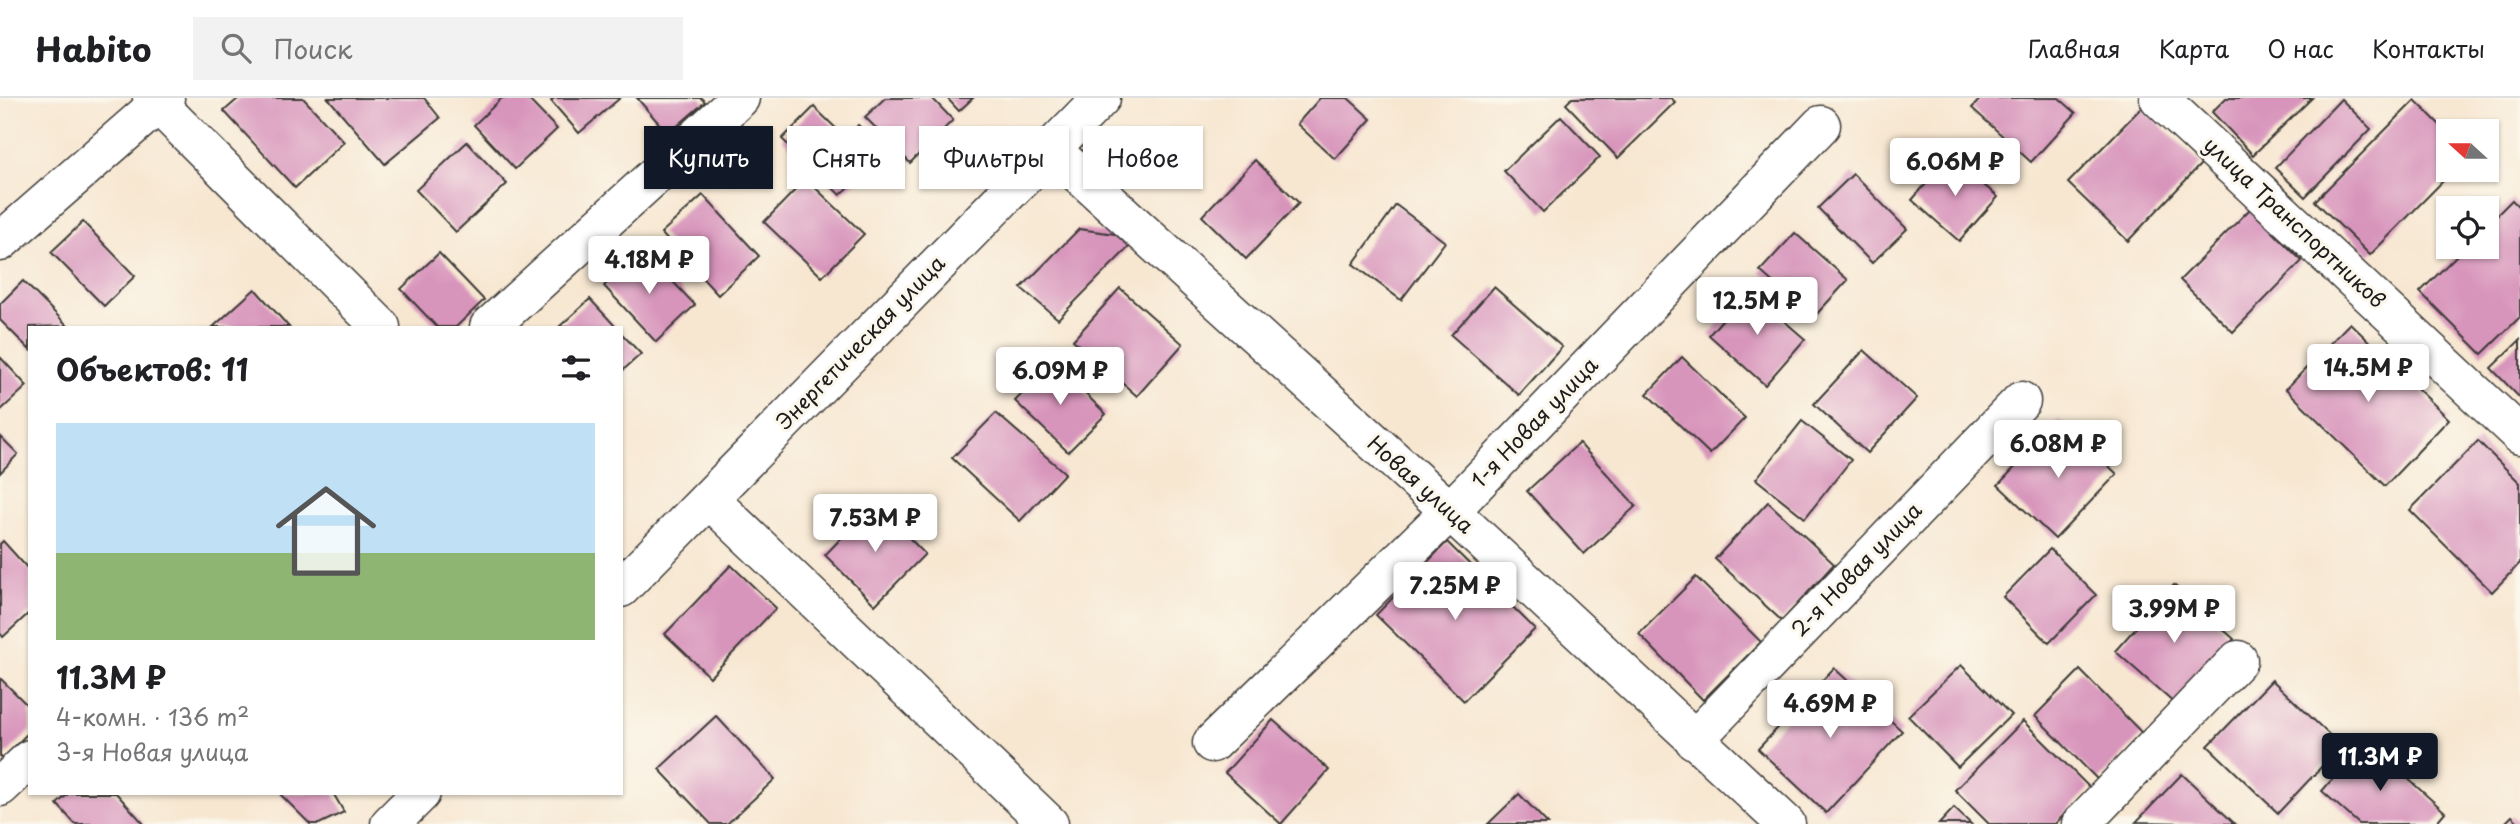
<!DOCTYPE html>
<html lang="ru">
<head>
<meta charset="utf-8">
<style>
	:root { --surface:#fff; --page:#f2f2f2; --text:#202124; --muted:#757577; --line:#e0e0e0; --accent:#111827 }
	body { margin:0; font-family:"Playpen Sans",sans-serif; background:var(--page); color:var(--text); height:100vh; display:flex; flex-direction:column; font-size:26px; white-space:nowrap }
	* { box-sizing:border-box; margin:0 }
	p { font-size:23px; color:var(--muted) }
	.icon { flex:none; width:38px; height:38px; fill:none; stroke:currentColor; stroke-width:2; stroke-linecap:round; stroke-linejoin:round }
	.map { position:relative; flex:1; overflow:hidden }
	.drawer { position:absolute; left:28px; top:228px; width:595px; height:469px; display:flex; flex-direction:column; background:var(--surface); border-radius:0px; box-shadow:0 2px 5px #0004 }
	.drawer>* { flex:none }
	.top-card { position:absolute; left:644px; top:28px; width:665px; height:63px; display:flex; gap:14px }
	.needle { width:46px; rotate:291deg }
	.buttons { position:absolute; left:2436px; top:21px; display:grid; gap:14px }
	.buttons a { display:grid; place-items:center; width:63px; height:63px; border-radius:0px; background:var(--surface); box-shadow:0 2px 5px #0004; font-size:35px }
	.price { position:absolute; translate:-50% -60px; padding:0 16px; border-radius:7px; background:#fff; color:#222; font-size:23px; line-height:46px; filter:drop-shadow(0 2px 4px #0008) }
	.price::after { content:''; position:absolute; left:50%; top:42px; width:21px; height:16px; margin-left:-10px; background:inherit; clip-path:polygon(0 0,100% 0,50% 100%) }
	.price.selected { background:var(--accent); color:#fff }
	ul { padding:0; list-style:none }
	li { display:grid; align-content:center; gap:14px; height:371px; padding:0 28px }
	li+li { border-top:2px solid var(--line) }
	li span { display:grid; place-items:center; height:217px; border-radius:0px; color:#555 }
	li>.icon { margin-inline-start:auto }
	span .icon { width:126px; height:126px; fill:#fffc; stroke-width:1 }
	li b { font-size:30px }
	h2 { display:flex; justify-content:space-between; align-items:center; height:84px; padding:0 28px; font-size:30px }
	.tag { padding:0 24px; border-radius:0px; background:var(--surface); box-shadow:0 2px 5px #0004; font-size:24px; line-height:63px }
	.tag.selected { background:var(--accent); color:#fff }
	header { display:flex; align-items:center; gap:42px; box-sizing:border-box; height:98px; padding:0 35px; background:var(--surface); border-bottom:2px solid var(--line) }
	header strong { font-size:33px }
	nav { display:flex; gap:38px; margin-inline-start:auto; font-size:24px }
	.search { width:490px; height:63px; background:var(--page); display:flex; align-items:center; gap:18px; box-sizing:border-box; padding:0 24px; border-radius:0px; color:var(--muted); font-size:26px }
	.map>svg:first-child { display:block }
	.building { fill:#d895bc }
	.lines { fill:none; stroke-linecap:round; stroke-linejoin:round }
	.minor-casing { stroke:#3d3a37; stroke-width:41 }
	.minor { stroke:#fff; stroke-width:38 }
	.labels { text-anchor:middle; stroke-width:6; stroke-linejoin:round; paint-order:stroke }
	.street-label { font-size:21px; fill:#1c1c1c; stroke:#fbf7ec }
</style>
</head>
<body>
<header>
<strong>Habito</strong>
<div class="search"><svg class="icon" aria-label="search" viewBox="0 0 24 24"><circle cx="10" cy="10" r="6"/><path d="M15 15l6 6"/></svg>Поиск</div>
<nav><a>Главная</a><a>Карта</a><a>О нас</a><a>Контакты</a></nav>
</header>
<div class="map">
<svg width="2520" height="726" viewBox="0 0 2520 726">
	<rect width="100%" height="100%" fill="#fbf7ec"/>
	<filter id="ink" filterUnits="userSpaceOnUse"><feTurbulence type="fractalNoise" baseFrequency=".0143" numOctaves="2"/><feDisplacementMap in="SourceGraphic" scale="14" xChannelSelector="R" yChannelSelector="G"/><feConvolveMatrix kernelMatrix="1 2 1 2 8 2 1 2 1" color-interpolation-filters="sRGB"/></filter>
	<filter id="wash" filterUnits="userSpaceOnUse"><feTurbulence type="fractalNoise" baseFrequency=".00686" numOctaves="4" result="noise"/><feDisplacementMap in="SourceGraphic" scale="28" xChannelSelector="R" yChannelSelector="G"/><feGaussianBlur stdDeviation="1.57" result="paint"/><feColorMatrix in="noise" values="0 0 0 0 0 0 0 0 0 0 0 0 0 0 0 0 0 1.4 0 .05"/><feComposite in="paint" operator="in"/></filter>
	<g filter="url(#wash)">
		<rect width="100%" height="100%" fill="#f7e7d1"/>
		<g id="blocks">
			<g class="building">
				<path d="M239,0H303L344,44L295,90L224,13Z"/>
				<path d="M328,0H424L440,20L385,66Z"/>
				<path d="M502,0H527L557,31L515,71L474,27Z"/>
				<path d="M554,0H620L579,35L551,3Z"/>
				<path d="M637,0H701L705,4L668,36Z"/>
				<path d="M885,0H932L953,22L910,65L865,19Z"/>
				<path d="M947,0H973L959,13Z"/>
				<path d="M1320,0H1348L1371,21L1335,61L1297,26Z"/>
				<path d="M1572,0H1671L1675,4L1618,60L1566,6Z"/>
				<path d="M1981,0H2059L2076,15L2031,64L1972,10Z"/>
				<path d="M2226,0H2312L2253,57L2212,14Z"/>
				<path d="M2341,1L2371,31L2305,99L2275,70Z"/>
				<path d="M2415,2L2448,35V72H2454L2370,157L2315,103Z"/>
				<path d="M814,9L847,41L858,27L890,55L840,97L782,41Z"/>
				<path d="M2142,9L2201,66L2128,143L2068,85Z"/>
				<path d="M1561,18L1600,59L1543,114L1504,73Z"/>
				<path d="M467,44L507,86L456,134L416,92Z"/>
				<path d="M1950,58L1998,99L1959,143L1912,102Z"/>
				<path d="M1255,62L1299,105L1246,161L1202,118Z"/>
				<path d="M1853,76L1907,131L1872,165L1818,110Z"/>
				<path d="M806,81L864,136L822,179L764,124Z"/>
				<path d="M703,97L759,158L718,197L661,135Z"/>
				<path d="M2512,102L2520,110V219L2482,256L2420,194L2465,149H2487V127Z"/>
				<path d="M1396,107L1445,144L1401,202L1353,166Z"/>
				<path d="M2250,111L2302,163L2233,234L2180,182Z"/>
				<path d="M83,124L135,178L104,208L51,154Z"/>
				<path d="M1079,131L1115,136L1130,148L1058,221L1021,190Z"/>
				<path d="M1795,135L1848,182L1813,220L1760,173Z"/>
				<path d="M642,151L695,207L656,244L604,188Z"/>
				<path d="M439,155L484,202L456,229H437L401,191Z"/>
				<path d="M23,183L68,228L30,229V252L0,222V206Z"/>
				<path d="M1494,189L1562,249L1519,297L1451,237Z"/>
				<path d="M1120,190L1183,246L1137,298L1073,242Z"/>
				<path d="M255,191L289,229H213Z"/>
				<path d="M1748,192L1805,241L1765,287L1709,237Z"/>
				<path d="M590,201L616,229H559Z"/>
				<path d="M2350,225L2449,321L2385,388L2286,291Z"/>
				<path d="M621,235L641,256L621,274Z"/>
				<path d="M2520,242V300L2491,270Z"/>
				<path d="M1864,252L1917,300L1867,355L1814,306Z"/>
				<path d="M0,259L27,288L0,313Z"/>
				<path d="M1682,259L1745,320L1710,356L1647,296Z"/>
				<path d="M1053,264L1106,316L1068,354L1015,303Z"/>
				<path d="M996,315L1065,375L1020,423L952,360Z"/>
				<path d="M2060,322L2117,376L2055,441L1998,387Z"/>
				<path d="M1802,323L1851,362L1805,420L1756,381Z"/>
				<path d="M0,338L18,356L0,375Z"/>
				<path d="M2478,343L2520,385V465L2492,494L2410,412Z"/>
				<path d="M1579,345L1636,408L1584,456L1527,393Z"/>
				<path d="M1768,404L1834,466L1782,523L1715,461Z"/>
				<path d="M875,405L925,456L875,507L825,457Z"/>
				<path d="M3,443L30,473V514L3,539L0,535V446Z"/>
				<path d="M1447,444L1535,531L1464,603L1376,517Z"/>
				<path d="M2050,451L2096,497L2049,545L2003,499Z"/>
				<path d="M731,467L776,510L710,579L665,536Z"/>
				<path d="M1696,479L1761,544L1703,602L1639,536Z"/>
				<path d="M2174,487L2234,541L2175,606L2115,553Z"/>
				<path d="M1961,567L2011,617L1958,669L1908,618Z"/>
				<path d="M1834,570L1902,633L1826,715L1758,651Z"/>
				<path d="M2080,572L2143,636L2098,682L2035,618Z"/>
				<path d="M0,580L30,610V633L3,660L0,658Z"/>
				<path d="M2272,582L2341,648L2278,715L2208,648Z"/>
				<path d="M716,618L775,681L727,726H711L659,671Z"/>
				<path d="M1273,622L1329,672L1281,726L1225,675Z"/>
				<path d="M2023,623L2090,690L2055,726H1989L1955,692Z"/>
				<path d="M2366,643L2445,714L2435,726H2359L2322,693Z"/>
				<path d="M2182,676L2235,726L2136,724Z"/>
				<path d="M69,695H116L144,726H75L57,706Z"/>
				<path d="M279,695H333L344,714L319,726H310Z"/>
				<path d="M1519,696L1548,726H1488Z"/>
				<path d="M1954,710L1971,726H1939Z"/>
				<path d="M2512,718L2520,726H2504Z"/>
			</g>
		</g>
	</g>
	<g filter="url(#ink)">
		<use href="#blocks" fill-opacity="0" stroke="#3d3a37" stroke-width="2"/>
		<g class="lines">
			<g class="minor-casing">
				<g id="minor">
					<path d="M152,0L381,229"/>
					<path d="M2159,0L2520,337"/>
					<path d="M1051,51L1450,413L1786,726"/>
					<path d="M0,144L165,0"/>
					<path d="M489,229L740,0"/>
					<path d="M709,401L1049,726"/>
					<path d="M621,490L1101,0"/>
					<path d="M1694,642L2021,303"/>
					<path d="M1212,645L1450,413L1821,27"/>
					<path d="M0,689L30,661"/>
					<path d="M390,726L421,695"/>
					<path d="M2081,726L2238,562"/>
				</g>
			</g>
			<use href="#minor" class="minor"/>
		</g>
	</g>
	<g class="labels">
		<g class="street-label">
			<text transform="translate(2294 125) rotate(43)" y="7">улица Транспортников</text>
			<text transform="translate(861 245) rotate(-46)" y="7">Энергетическая улица</text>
			<text transform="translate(1535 325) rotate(-46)" y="7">1-я Новая улица</text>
			<text transform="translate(1420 387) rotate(42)" y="7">Новая улица</text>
			<text transform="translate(1857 472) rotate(-46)" y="7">2-я Новая улица</text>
		</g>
	</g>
</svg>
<div class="buttons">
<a><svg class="needle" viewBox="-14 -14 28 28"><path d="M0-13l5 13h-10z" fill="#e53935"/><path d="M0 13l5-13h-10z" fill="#757577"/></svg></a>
<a><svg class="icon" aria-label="locate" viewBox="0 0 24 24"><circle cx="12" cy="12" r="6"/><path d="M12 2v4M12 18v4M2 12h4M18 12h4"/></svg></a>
</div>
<b class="price" style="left:1955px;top:100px">6.06M ₽</b>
<b class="price" style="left:649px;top:198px">4.18M ₽</b>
<b class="price" style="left:1757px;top:239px">12.5M ₽</b>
<b class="price" style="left:2368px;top:306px">14.5M ₽</b>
<b class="price" style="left:1060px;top:309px">6.09M ₽</b>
<b class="price" style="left:2058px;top:382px">6.08M ₽</b>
<b class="price" style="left:875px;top:456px">7.53M ₽</b>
<b class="price" style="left:1455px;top:524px">7.25M ₽</b>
<b class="price" style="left:2174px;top:547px">3.99M ₽</b>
<b class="price" style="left:1830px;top:642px">4.69M ₽</b>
<b class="price selected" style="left:2380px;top:695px">11.3M ₽</b>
<div class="top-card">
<a class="tag selected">Купить</a>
<a class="tag">Снять</a>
<a class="tag">Фильтры</a>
<a class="tag">Новое</a>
</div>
<section class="drawer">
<h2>Объектов: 11<svg class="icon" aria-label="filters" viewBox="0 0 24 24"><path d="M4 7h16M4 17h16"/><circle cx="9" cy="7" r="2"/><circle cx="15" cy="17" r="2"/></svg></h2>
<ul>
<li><span style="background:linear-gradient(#bfe0f5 60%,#8fb573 0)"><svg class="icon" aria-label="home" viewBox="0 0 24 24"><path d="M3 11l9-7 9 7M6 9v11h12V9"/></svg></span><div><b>11.3M ₽</b><p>4-комн. · 136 m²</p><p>3-я Новая улица</p></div></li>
</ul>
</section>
</div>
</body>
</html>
